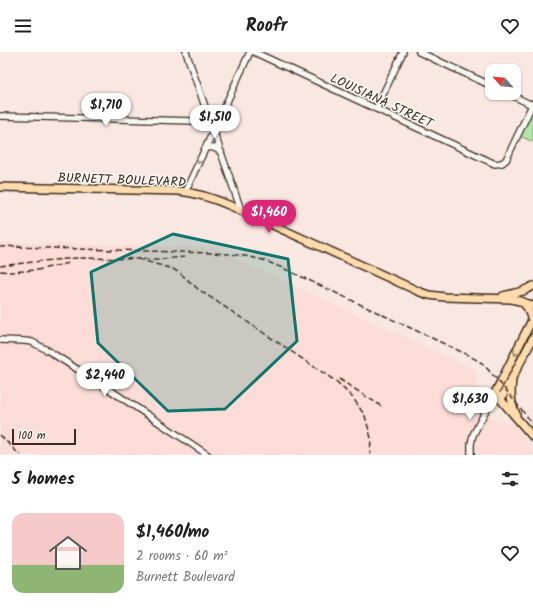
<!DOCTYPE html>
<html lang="en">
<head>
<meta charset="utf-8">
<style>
	:root { --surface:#fff; --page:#f2f2f2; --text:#222; --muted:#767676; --accent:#db2777 }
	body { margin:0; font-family:Kalam,sans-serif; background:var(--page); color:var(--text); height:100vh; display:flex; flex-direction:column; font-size:15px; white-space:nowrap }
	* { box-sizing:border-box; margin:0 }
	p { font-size:13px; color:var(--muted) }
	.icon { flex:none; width:22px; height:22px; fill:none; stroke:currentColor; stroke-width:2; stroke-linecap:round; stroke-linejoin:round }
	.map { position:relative; height:403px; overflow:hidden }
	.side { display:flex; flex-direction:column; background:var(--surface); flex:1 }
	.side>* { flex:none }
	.needle { width:26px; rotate:297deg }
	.buttons { position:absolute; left:485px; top:12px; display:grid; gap:8px }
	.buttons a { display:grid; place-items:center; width:36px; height:36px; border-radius:8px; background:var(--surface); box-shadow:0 1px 3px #0004; font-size:20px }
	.scale { position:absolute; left:12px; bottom:10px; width:64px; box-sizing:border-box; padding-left:4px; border:2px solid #3b2a1e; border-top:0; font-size:11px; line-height:14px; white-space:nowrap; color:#3b2a1e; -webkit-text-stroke:3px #f6f6f2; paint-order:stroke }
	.price { position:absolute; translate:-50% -34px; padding:0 9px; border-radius:14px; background:#fff; color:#222; font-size:13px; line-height:26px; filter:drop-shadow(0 1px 2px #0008) }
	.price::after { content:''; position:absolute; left:50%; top:24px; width:12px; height:9px; margin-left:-6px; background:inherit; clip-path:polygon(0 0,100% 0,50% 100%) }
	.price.active { background:var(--accent); color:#fff }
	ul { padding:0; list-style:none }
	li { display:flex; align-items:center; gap:12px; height:100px; padding:0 12px }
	li span { display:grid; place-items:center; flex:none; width:112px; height:80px; border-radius:12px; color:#555 }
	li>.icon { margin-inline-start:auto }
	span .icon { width:48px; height:48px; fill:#fffc; stroke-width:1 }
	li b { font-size:17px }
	h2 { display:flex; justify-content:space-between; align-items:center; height:48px; padding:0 12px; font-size:17px }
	header { display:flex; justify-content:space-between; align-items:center; height:52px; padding:0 12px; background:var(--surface); font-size:18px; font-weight:700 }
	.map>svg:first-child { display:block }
	.built { fill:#fbdcd6 }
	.grass { fill:#b3e6a8; stroke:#778863 }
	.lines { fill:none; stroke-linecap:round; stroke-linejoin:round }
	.minor-casing { stroke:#3b2a1e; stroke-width:8 }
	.major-casing { stroke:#3b2a1e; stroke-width:10 }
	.minor { stroke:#f6f6f2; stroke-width:5.5 }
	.major { stroke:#fedbac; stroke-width:7 }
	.rail { stroke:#3b2a1e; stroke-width:1.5; stroke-dasharray:6 3; stroke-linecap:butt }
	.oneway { stroke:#989088 }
	.oneway2 { stroke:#9c8265 }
	.marked { fill:#0f766e; fill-opacity:0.2; stroke:#0f766e; stroke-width:3; stroke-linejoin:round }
	.labels { text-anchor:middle; stroke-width:3; stroke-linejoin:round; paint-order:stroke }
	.street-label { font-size:13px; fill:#3b2a1e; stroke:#f6f6f2 }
</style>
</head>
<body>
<header><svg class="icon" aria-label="menu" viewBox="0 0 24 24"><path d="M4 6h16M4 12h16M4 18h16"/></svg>Roofr<svg class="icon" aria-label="heart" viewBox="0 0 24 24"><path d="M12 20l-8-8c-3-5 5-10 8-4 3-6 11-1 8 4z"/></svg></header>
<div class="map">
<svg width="533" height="403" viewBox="0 0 533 403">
	<rect width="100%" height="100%" fill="#f9e7e2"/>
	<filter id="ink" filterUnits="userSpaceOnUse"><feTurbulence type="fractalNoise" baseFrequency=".025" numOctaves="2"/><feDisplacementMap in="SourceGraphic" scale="8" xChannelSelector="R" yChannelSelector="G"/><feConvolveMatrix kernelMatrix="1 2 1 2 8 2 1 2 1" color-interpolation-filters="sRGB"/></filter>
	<g filter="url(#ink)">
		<path class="built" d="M0,191L216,195L241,209L475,318L482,360L495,369L514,372L533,399V403H0Z"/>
		<path class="grass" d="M533,51V90L518,83Z"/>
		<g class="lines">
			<g class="minor-casing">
				<g id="minor">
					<path d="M186,0L241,158"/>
					<path d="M254,0L495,112L502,111L506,108L533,51"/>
					<path d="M419,0L492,34"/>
					<path d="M507,41L532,53"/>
					<path d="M376,57L403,0"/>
					<path d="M0,64L195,69L209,64"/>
					<path d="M205,97C212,94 215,96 221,100"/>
					<path d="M185,140L250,0"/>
					<path d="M0,288L25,289L32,290L47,298L110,338L208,403"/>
					<path d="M471,403V392L473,383L495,341"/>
				</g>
			</g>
			<g class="major-casing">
				<g id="major">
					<path d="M0,135L178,139C198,141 213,146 231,154L420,240L429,243L445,245L511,247L520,249L533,254"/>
					<path d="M503,244L523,239L533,234"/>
					<path d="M522,250L527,255L532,268"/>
					<path d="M533,266L495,341L533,385"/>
					<path d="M512,329C510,341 510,351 516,362"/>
					<path d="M501,347L533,286"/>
				</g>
			</g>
			<use href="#minor" class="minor"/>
			<use href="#major" class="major"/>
			<g class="rail">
				<path d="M0,195L22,194"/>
				<path d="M17,195L211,201L230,202L245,204L263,208L285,217L468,303L482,311L500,331L533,372"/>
				<path d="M138,207L173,217L181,222L198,237L337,330L353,346L365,364L371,386L370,403"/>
				<path d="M0,214L41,209L76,206L141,207H162L185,205"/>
				<path d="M0,219L10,220L37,218L69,211"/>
				<path d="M339,327L381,354"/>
				<path d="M0,383L20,403"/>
			</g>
		</g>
		<defs><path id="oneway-chevron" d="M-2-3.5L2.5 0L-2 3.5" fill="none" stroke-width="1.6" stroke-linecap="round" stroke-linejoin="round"/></defs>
		<use class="oneway" href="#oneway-chevron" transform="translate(199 109) rotate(116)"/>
		<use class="oneway2" href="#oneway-chevron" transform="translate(516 301) rotate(117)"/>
	</g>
	<path class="marked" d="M173,182L288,207L297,289L225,357L168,359L98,291L91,220Z"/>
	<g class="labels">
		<g class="street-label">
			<text transform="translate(382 48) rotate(25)" y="5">LOUISIANA STREET</text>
			<text transform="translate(122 127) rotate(2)" y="5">BURNETT BOULEVARD</text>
		</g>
	</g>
</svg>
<div class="buttons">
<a><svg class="needle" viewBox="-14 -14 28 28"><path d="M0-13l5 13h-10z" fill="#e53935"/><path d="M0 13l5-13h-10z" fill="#767676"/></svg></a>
</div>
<div class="scale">100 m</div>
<b class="price" style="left:106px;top:75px">$1,710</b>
<b class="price" style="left:215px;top:87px">$1,510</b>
<b class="price active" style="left:269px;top:182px">$1,460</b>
<b class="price" style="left:105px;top:345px">$2,440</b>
<b class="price" style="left:470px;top:369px">$1,630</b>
</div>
<section class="side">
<h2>5 homes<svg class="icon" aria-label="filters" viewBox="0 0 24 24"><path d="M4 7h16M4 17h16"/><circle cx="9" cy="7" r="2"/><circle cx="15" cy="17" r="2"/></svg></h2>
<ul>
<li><span style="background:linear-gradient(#f6c9c9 65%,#8fb573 0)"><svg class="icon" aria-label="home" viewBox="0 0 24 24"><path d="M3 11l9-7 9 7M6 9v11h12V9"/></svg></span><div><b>$1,460/mo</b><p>2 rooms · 60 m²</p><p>Burnett Boulevard</p></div><svg class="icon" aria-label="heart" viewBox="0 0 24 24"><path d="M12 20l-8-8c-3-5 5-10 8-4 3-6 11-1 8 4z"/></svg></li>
</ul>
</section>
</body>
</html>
